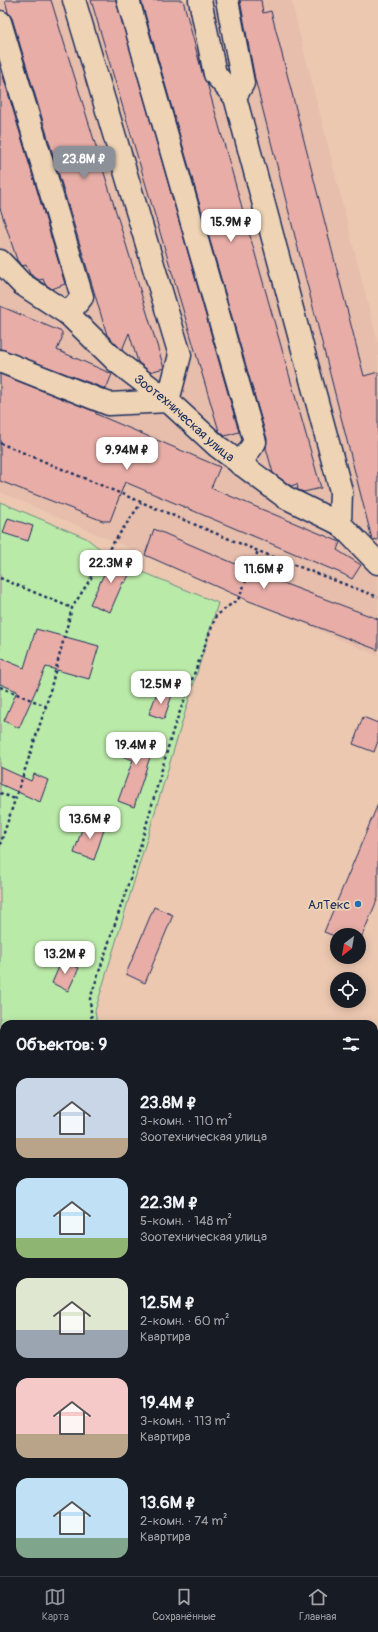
<!DOCTYPE html>
<html lang="ru">
<head>
<meta charset="utf-8">
<style>
	:root { --surface:#171b24; --page:#242831; --text:#f1f3f6; --muted:#9ea1a6; --line:#363941; --accent:#8c9099 }
	body { margin:0; font-family:Pangolin,sans-serif; background:var(--page); color:var(--text); height:100vh; display:flex; flex-direction:column; font-size:15px; white-space:nowrap }
	* { box-sizing:border-box; margin:0 }
	p { font-size:13px; color:var(--muted) }
	.icon { flex:none; width:22px; height:22px; fill:none; stroke:currentColor; stroke-width:2; stroke-linecap:round; stroke-linejoin:round }
	.map { position:relative; flex:1; overflow:hidden }
	.details { position:absolute; left:0px; top:1020px; width:378px; height:556px; display:flex; flex-direction:column; background:var(--surface); border-radius:12px 12px 0 0; box-shadow:0 2px 10px #0003 }
	.details>* { flex:none }
	.needle { width:26px; rotate:211deg }
	.tools { position:absolute; left:330px; top:928px; display:grid; gap:8px }
	.tools a { display:grid; place-items:center; width:36px; height:36px; border-radius:50%; background:var(--surface); box-shadow:0 2px 10px #0003; font-size:20px }
	.price { position:absolute; translate:-50% -34px; padding:0 9px; border-radius:8px; background:#fff; color:#222; font-size:13px; line-height:26px; filter:drop-shadow(0 1px 2px #0008) }
	.price::after { content:''; position:absolute; left:50%; top:24px; width:12px; height:9px; margin-left:-6px; background:inherit; clip-path:polygon(0 0,100% 0,50% 100%) }
	.price.current { background:var(--accent); color:#fff }
	ul { padding:0; list-style:none }
	li { display:flex; align-items:center; gap:12px; height:100px; padding:0 16px }
	li span { display:grid; place-items:center; flex:none; width:112px; height:80px; border-radius:12px; color:#555 }
	li>.icon { margin-inline-start:auto }
	span .icon { width:48px; height:48px; fill:#fffc; stroke-width:1 }
	li b { font-size:17px }
	h2 { display:flex; justify-content:space-between; align-items:center; height:48px; padding:0 16px; font-size:17px }
	.tabs { display:flex; justify-content:space-around; align-items:center; height:56px; border-top:1px solid var(--line); background:var(--surface); font-size:11px; color:var(--muted) }
	.tabs a { display:grid; justify-items:center; gap:2px }
	.tabs .current { color:var(--accent) }
	.map>svg:first-child { display:block }
	.built { fill:#e7bdac }
	.green { fill:#baeaa8; stroke:#6a8c83 }
	.building { fill:#e8ada7; stroke:#1b2f5e }
	.lines { fill:none; stroke-linecap:round; stroke-linejoin:round }
	.minor-casing { stroke:#1b2f5e; stroke-width:25 }
	.path { stroke:#1b2f5e; stroke-width:2.5; stroke-dasharray:3 3; stroke-linecap:butt }
	.minor { stroke:#eed3b5; stroke-width:22 }
	.poi-dot { fill:#1f6fb2; stroke:#eed3b5; stroke-width:1.5 }
	.labels { text-anchor:middle; stroke-width:3.5; stroke-linejoin:round; paint-order:stroke }
	.street-label { font-size:13px; fill:#1b2f5e; stroke:#eed3b5 }
	.poi-label { font-size:13px; fill:#1b2f5e; stroke:#eed3b5; text-anchor:end }
</style>
</head>
<body>
<div class="map">
<svg width="378" height="1576" viewBox="0 0 378 1576">
	<rect width="100%" height="100%" fill="#ecc8b1"/>
	<filter id="ink" filterUnits="userSpaceOnUse"><feTurbulence type="fractalNoise" baseFrequency=".025" numOctaves="2"/><feDisplacementMap in="SourceGraphic" scale="8" xChannelSelector="R" yChannelSelector="G"/><feConvolveMatrix kernelMatrix="1 2 1 2 8 2 1 2 1" color-interpolation-filters="sRGB"/></filter>
	<g filter="url(#ink)">
		<path class="built" d="M0,0H291L378,344V656L0,492Z"/>
		<path class="green" d="M0,502L86,538L116,561L218,603L95,1011L97,1024H4V1572H374V1155L378,1156V1576H0Z"/>
		<g class="building">
			<path d="M5,0H51L164,368L150,372L138,362L129,333L122,350L107,335L12,18L8,12Z"/>
			<path d="M91,0H116L239,432L225,436L219,431Z"/>
			<path d="M141,0H183L203,76L207,83L321,488L304,492L298,490L297,484L291,486L273,473L266,448L267,439Z"/>
			<path d="M240,0H261L263,13L271,11L364,376L378,372V540L372,539L255,79Z"/>
			<path d="M0,66L65,284L52,289L45,284L43,279L39,280L30,274L26,265L22,266L17,260L0,208Z"/>
			<path d="M0,306L62,332V338L57,350L112,374L106,389L0,349Z"/>
			<path d="M0,374L96,412V414L220,467L211,488L340,542L337,550L361,565L352,579L343,574L125,482L110,521H103L0,481Z"/>
			<path d="M8,518L33,526L28,541L3,533Z"/>
			<path d="M154,529L259,574L378,619V650L249,601L145,555Z"/>
			<path d="M112,557L133,567L125,583L123,582L110,612L90,604Z"/>
			<path d="M36,629L99,646L89,679L46,667L19,728L4,721L17,691L0,684V658L24,668Z"/>
			<path d="M158,690L172,695L164,719L149,714Z"/>
			<path d="M363,717L378,723V741L374,752L353,744Z"/>
			<path d="M143,733L156,738L134,807L118,801L133,760L119,755L125,737L140,742Z"/>
			<path d="M0,767L31,781L34,774L48,780L40,802L0,784Z"/>
			<path d="M378,804V898L359,943V935H337V937L324,932Z"/>
			<path d="M85,820L105,827L94,860L74,853Z"/>
			<path d="M154,907L173,915L145,983L126,974Z"/>
			<path d="M62,960L79,968L68,991L52,983Z"/>
		</g>
		<g class="lines">
			<g class="minor-casing">
				<g id="minor">
					<path d="M128,0L255,442L240,464"/>
					<path d="M200,0L215,74L235,97"/>
					<path d="M227,0L243,83L235,97L341,491L340,524"/>
					<path d="M0,22L82,297L68,314"/>
					<path id="s1" d="M0,261L22,284L68,314L116,361L168,401L217,446L285,497L340,524L378,563"/>
					<path d="M0,361L109,404L168,401L180,355L74,0"/>
				</g>
			</g>
			<g class="path">
				<path d="M0,443L258,551L378,597"/>
				<path d="M0,578L72,608"/>
				<path d="M0,687L46,706"/>
				<path d="M0,793L15,799"/>
				<path d="M0,845L46,706L72,608L111,546L141,503"/>
				<path d="M92,1024L90,999L137,858L173,730L216,616L239,598L258,551"/>
				<path d="M374,1246L378,1248"/>
			</g>
			<use href="#minor" class="minor"/>
		</g>
	</g>
	<circle class="poi-dot" cx="358" cy="904" r="4"/>
	<g class="labels">
		<g class="street-label">
			<text dy="5" stroke="none"><textPath href="#s1" startOffset="243">Зоотехническая улица</textPath></text>
		</g>
		<g class="poi-label">
			<text x="350" y="909">АлТекс</text>
		</g>
	</g>
</svg>
<div class="tools">
<a><svg class="needle" viewBox="-14 -14 28 28"><path d="M0-13l5 13h-10z" fill="#e53935"/><path d="M0 13l5-13h-10z" fill="#9ea1a6"/></svg></a>
<a><svg class="icon" aria-label="locate" viewBox="0 0 24 24"><circle cx="12" cy="12" r="6"/><path d="M12 2v4M12 18v4M2 12h4M18 12h4"/></svg></a>
</div>
<b class="price current" style="left:84px;top:180px">23.8M ₽</b>
<b class="price" style="left:231px;top:243px">15.9M ₽</b>
<b class="price" style="left:127px;top:471px">9.94M ₽</b>
<b class="price" style="left:111px;top:584px">22.3M ₽</b>
<b class="price" style="left:264px;top:590px">11.6M ₽</b>
<b class="price" style="left:161px;top:705px">12.5M ₽</b>
<b class="price" style="left:136px;top:766px">19.4M ₽</b>
<b class="price" style="left:90px;top:840px">13.6M ₽</b>
<b class="price" style="left:65px;top:975px">13.2M ₽</b>
<section class="details">
<h2>Объектов: 9<svg class="icon" aria-label="filters" viewBox="0 0 24 24"><path d="M4 7h16M4 17h16"/><circle cx="9" cy="7" r="2"/><circle cx="15" cy="17" r="2"/></svg></h2>
<ul>
<li><span style="background:linear-gradient(#c9d6e8 75%,#b9a48a 0)"><svg class="icon" aria-label="home" viewBox="0 0 24 24"><path d="M3 11l9-7 9 7M6 9v11h12V9"/></svg></span><div><b>23.8M ₽</b><p>3-комн. · 110 m²</p><p>Зоотехническая улица</p></div></li>
<li><span style="background:linear-gradient(#bfe0f5 75%,#8fb573 0)"><svg class="icon" aria-label="home" viewBox="0 0 24 24"><path d="M3 11l9-7 9 7M6 9v11h12V9"/></svg></span><div><b>22.3M ₽</b><p>5-комн. · 148 m²</p><p>Зоотехническая улица</p></div></li>
<li><span style="background:linear-gradient(#dfe7d0 65%,#9aa5b1 0)"><svg class="icon" aria-label="home" viewBox="0 0 24 24"><path d="M3 11l9-7 9 7M6 9v11h12V9"/></svg></span><div><b>12.5M ₽</b><p>2-комн. · 60 m²</p><p>Квартира</p></div></li>
<li><span style="background:linear-gradient(#f6c9c9 70%,#b9a48a 0)"><svg class="icon" aria-label="home" viewBox="0 0 24 24"><path d="M3 11l9-7 9 7M6 9v11h12V9"/></svg></span><div><b>19.4M ₽</b><p>3-комн. · 113 m²</p><p>Квартира</p></div></li>
<li><span style="background:linear-gradient(#bfe0f5 75%,#7fa58c 0)"><svg class="icon" aria-label="home" viewBox="0 0 24 24"><path d="M3 11l9-7 9 7M6 9v11h12V9"/></svg></span><div><b>13.6M ₽</b><p>2-комн. · 74 m²</p><p>Квартира</p></div></li>
</ul>
</section>
</div>
<nav class="tabs">
<a class="current"><svg class="icon" aria-label="map" viewBox="0 0 24 24"><path d="M3 6l6-2 6 2 6-2v14l-6 2-6-2-6 2zM9 4v14M15 6v14"/></svg>Карта</a>
<a><svg class="icon" aria-label="saved" viewBox="0 0 24 24"><path d="M7 4h10v16l-5-4-5 4z"/></svg>Сохранённые</a>
<a><svg class="icon" aria-label="home" viewBox="0 0 24 24"><path d="M3 11l9-7 9 7M6 9v11h12V9"/></svg>Главная</a>
</nav>
</body>
</html>
